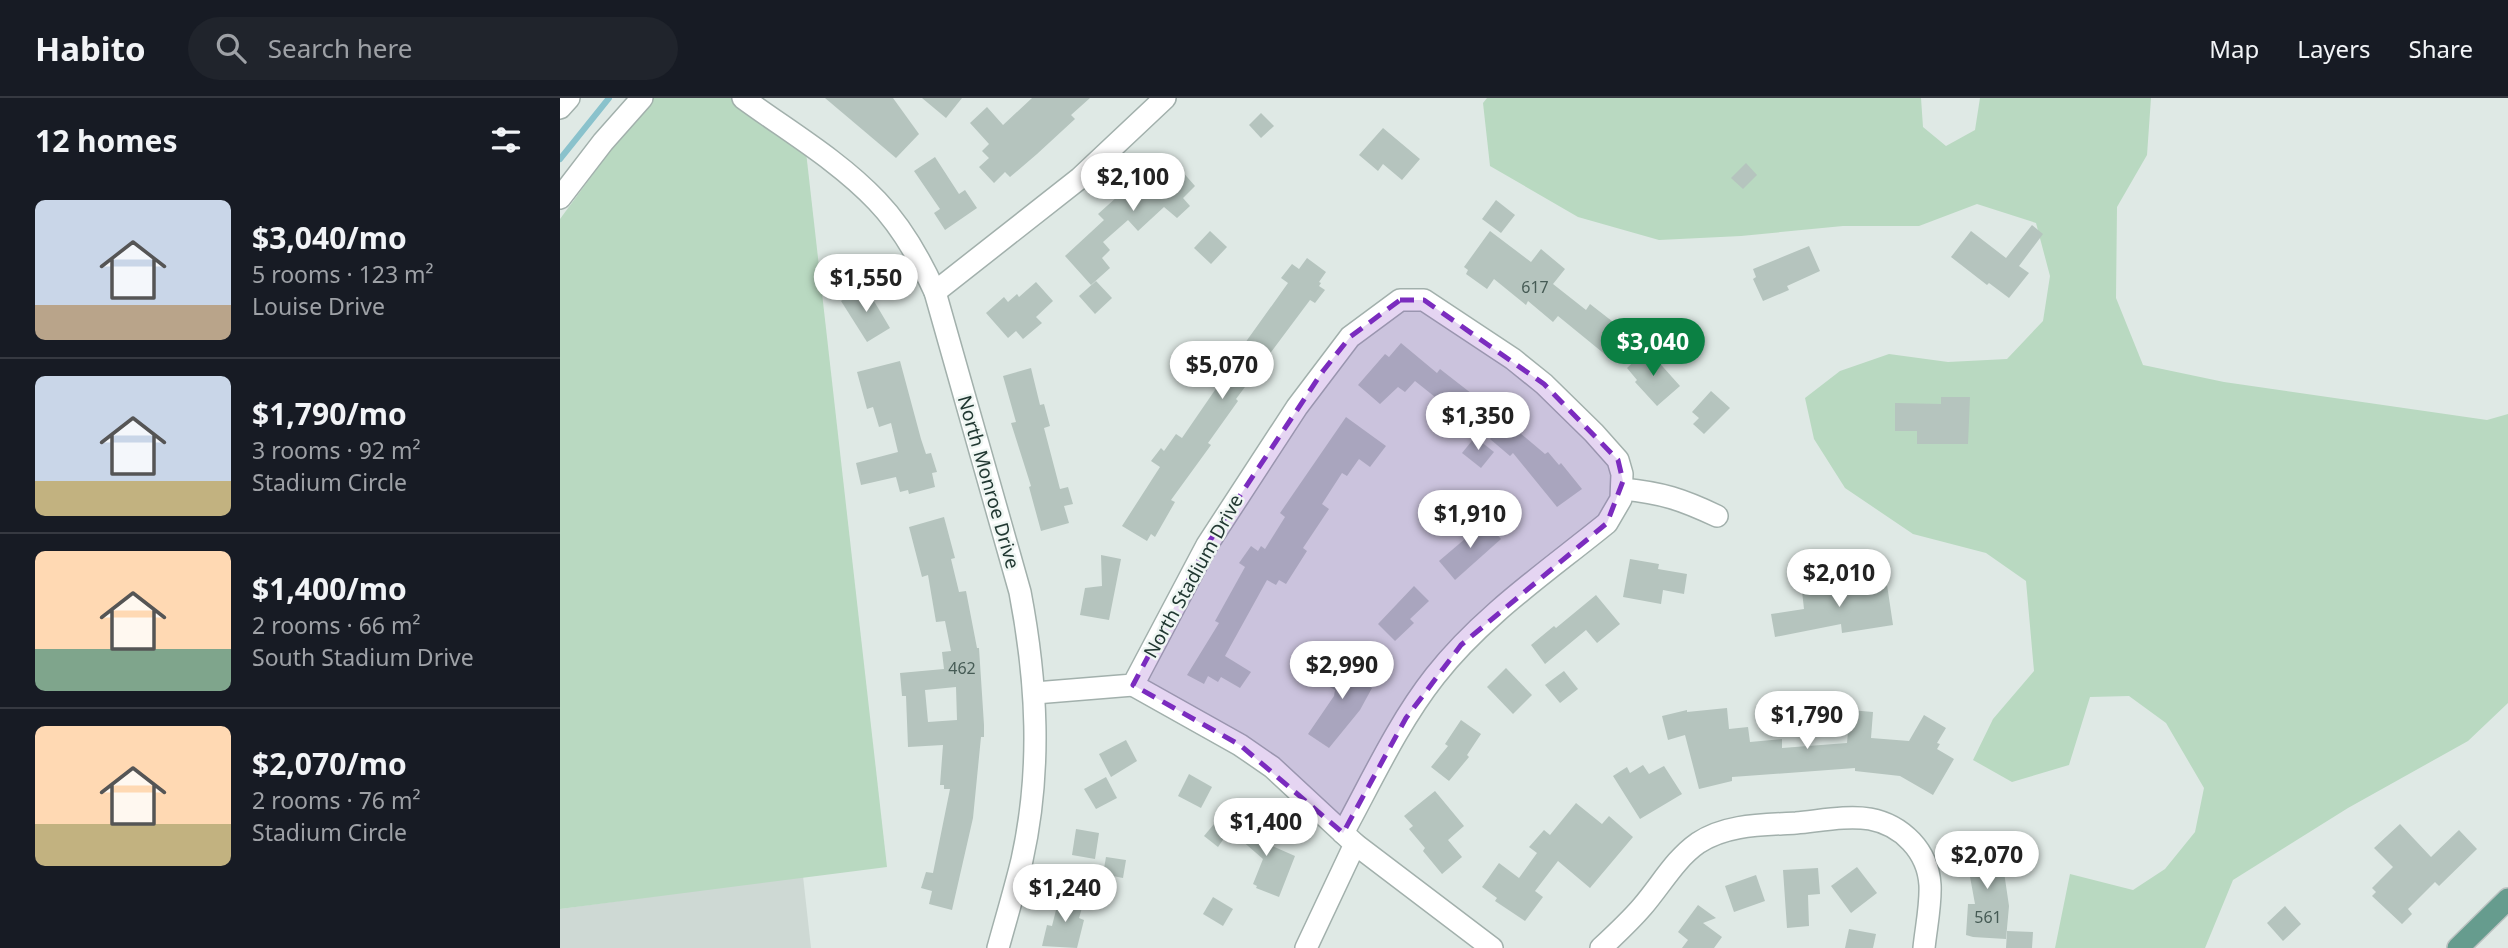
<!DOCTYPE html>
<html lang="en">
<head>
<meta charset="utf-8">
<style>
	:root { --surface:#171b24; --page:#20242c; --text:#f1f3f6; --muted:#9ea1a6; --line:#363941; --accent:#0b8043 }
	body { margin:0; font-family:"Noto Sans",sans-serif; background:var(--page); color:var(--text); height:100vh; display:flex; flex-direction:column; font-size:26px; white-space:nowrap }
	* { box-sizing:border-box; margin:0 }
	p { font-size:23px; color:var(--muted) }
	.icon { flex:none; width:38px; height:38px; fill:none; stroke:currentColor; stroke-width:2; stroke-linecap:round; stroke-linejoin:round }
	.map { position:relative; flex:1; overflow:hidden }
	.sheet { display:flex; flex-direction:column; background:var(--surface); width:560px }
	.sheet>* { flex:none }
	.price { position:absolute; translate:-50% -60px; padding:0 16px; border-radius:24px; background:#fff; color:#222; font-size:23px; line-height:46px; filter:drop-shadow(0 2px 4px #0008) }
	.price::after { content:''; position:absolute; left:50%; top:42px; width:21px; height:16px; margin-left:-10px; background:inherit; clip-path:polygon(0 0,100% 0,50% 100%) }
	.price.current { background:var(--accent); color:#fff }
	ul { padding:0; list-style:none }
	li { display:flex; align-items:center; gap:21px; height:175px; padding:0 35px }
	li+li { border-top:2px solid var(--line) }
	li span { display:grid; place-items:center; flex:none; width:196px; height:140px; border-radius:10px; color:#555 }
	li>.icon { margin-inline-start:auto }
	span .icon { width:84px; height:84px; fill:#fffc; stroke-width:1 }
	li b { font-size:30px }
	h2 { display:flex; justify-content:space-between; align-items:center; height:84px; padding:0 35px; font-size:30px }
	header { display:flex; align-items:center; gap:42px; box-sizing:border-box; height:98px; padding:0 35px; background:var(--surface); border-bottom:2px solid var(--line) }
	header strong { font-size:33px }
	nav { display:flex; gap:38px; margin-inline-start:auto; font-size:24px }
	.search { width:490px; height:63px; background:var(--page); display:flex; align-items:center; gap:18px; box-sizing:border-box; padding:0 24px; border-radius:38px; color:var(--muted); font-size:26px }
	main { display:flex; flex:1; min-height:0 }
	.map>svg:first-child { display:block }
	.built { fill:#ced9d4 }
	.green { fill:#b9d9c1 }
	.lines { fill:none; stroke-linecap:round; stroke-linejoin:round }
	.stream { stroke:#8ac2cc; stroke-width:6 }
	.building { fill:#b5c4be; fill-rule:evenodd }
	.street-casing { stroke:#a2b0ac; stroke-width:24 }
	.primary-casing { stroke:#bcc3c2; stroke-width:24 }
	.street { stroke:#fff; stroke-width:21 }
	.primary { stroke:#669c8e; stroke-width:21 }
	.marked { fill:#7b2cbf; fill-opacity:0.2; stroke:#7b2cbf; stroke-width:5; stroke-dasharray:14 9; stroke-linejoin:round }
	.labels { text-anchor:middle; stroke-width:5; stroke-linejoin:round; paint-order:stroke }
	.number-label { font-size:16px; fill:#465b55 }
	.street-label { font-size:19px; fill:#213832; stroke:#eff6f3 }
</style>
</head>
<body>
<header>
<strong>Habito</strong>
<div class="search"><svg class="icon" aria-label="search" viewBox="0 0 24 24"><circle cx="10" cy="10" r="6"/><path d="M15 15l6 6"/></svg>Search here</div>
<nav><a>Map</a><a>Layers</a><a>Share</a></nav>
</header>
<main>
<section class="sheet">
<h2>12 homes<svg class="icon" aria-label="filters" viewBox="0 0 24 24"><path d="M4 7h16M4 17h16"/><circle cx="9" cy="7" r="2"/><circle cx="15" cy="17" r="2"/></svg></h2>
<ul>
<li><span style="background:linear-gradient(#c9d6e8 75%,#b9a48a 0)"><svg class="icon" aria-label="home" viewBox="0 0 24 24"><path d="M3 11l9-7 9 7M6 9v11h12V9"/></svg></span><div><b>$3,040/mo</b><p>5 rooms · 123 m²</p><p>Louise Drive</p></div></li>
<li><span style="background:linear-gradient(#c9d6e8 75%,#c2b280 0)"><svg class="icon" aria-label="home" viewBox="0 0 24 24"><path d="M3 11l9-7 9 7M6 9v11h12V9"/></svg></span><div><b>$1,790/mo</b><p>3 rooms · 92 m²</p><p>Stadium Circle</p></div></li>
<li><span style="background:linear-gradient(#ffd9b3 70%,#7fa58c 0)"><svg class="icon" aria-label="home" viewBox="0 0 24 24"><path d="M3 11l9-7 9 7M6 9v11h12V9"/></svg></span><div><b>$1,400/mo</b><p>2 rooms · 66 m²</p><p>South Stadium Drive</p></div></li>
<li><span style="background:linear-gradient(#ffd9b3 70%,#c2b280 0)"><svg class="icon" aria-label="home" viewBox="0 0 24 24"><path d="M3 11l9-7 9 7M6 9v11h12V9"/></svg></span><div><b>$2,070/mo</b><p>2 rooms · 76 m²</p><p>Stadium Circle</p></div></li>
</ul>
</section>
<div class="map">
<svg width="1948" height="850" viewBox="0 0 1948 850">
	<rect width="100%" height="100%" fill="#dfe9e5"/>
	<path class="built" d="M243,778L251,850H0V811Z"/>
	<g class="green">
		<path d="M89,0H186L245,45L327,769L0,811V121Z"/>
		<path d="M927,0H1361L1363,29L1386,48L1415,32L1420,0H1591L1587,57L1557,109L1556,200L1583,267L1664,284L1927,322L1948,316V605L1908,643L1788,710L1673,782L1645,850H1495L1510,776L1573,792L1605,771L1635,734L1644,690L1606,625L1569,598L1530,599L1509,667L1452,684L1413,662L1433,621L1474,573L1466,483L1426,455L1353,436L1285,390L1254,341L1245,300L1280,273L1329,256L1388,264L1447,261L1483,223L1490,178L1476,125L1417,106L1359,128H1283L1181,138L1099,142L1018,119L930,68L923,5Z"/>
	</g>
	<g class="lines">
		<path class="stream" d="M0,61L49,0"/>
	</g>
	<g class="building">
		<path d="M265,0H333L359,36L336,60Z"/>
		<path d="M362,0H402L386,20Z"/>
		<path d="M472,0H530L511,17L515,21L477,56L450,79L445,74L434,85L419,69L429,60L422,53L429,46L410,25L427,9L443,27Z"/>
		<path d="M701,15L714,28L701,40L689,27Z"/>
		<path d="M823,30L860,61L842,82L823,66L818,73L799,57Z"/>
		<path d="M606,55L635,88L623,100L630,108L617,120L604,109L578,133L568,122L543,144L550,152L542,160L550,170L531,187L505,158L544,122L538,116Z"/>
		<path d="M375,59L399,96L405,92L417,110L385,132L374,115L380,111L354,73Z"/>
		<path d="M1186,65L1197,77L1183,91L1171,80Z"/>
		<path d="M936,102L955,117L941,135L922,121Z"/>
		<path d="M1472,127L1483,136L1459,168L1469,175L1449,200L1429,185L1427,187L1391,159L1411,133L1446,160Z"/>
		<path d="M650,133L667,149L651,166L634,150Z"/>
		<path d="M930,133L971,164L981,151L1005,171L993,186L1026,212L1030,206L1066,234L1047,258L998,218L993,224L968,203L966,207L934,181L927,191L906,176L908,172L904,169Z"/>
		<path d="M1249,148L1260,173L1227,188L1229,192L1203,203L1193,181L1196,179L1193,171Z"/>
		<path d="M747,160L766,174L759,184L761,185L759,188L765,192L755,205L750,202L676,301L678,303L648,345L651,347L611,402L615,404L595,439L591,436L587,443L562,428L600,369L591,363L601,350L604,353L616,336L622,340L677,260L675,259L728,185L721,180L732,166L739,171Z"/>
		<path d="M536,183L552,200L535,216L519,198Z"/>
		<path d="M476,184L493,203L476,219L482,225L463,241L456,233L448,240L426,215L444,199L448,204L457,196L459,199Z"/>
		<path d="M305,188L330,230L307,244L281,203Z"/>
		<path d="M841,245L877,275L880,271L916,299L900,319L855,283L845,294L838,289L820,306L798,287L825,256L829,259Z"/>
		<path d="M1087,251L1120,288L1097,308L1075,284L1077,282L1067,270Z"/>
		<path d="M340,263L361,341L366,356L371,355L377,374L372,375L375,389L349,396L348,392L340,394L336,379L301,387L296,365L338,354L331,325L319,329L313,309L307,311L297,274Z"/>
		<path d="M471,270L480,307L484,306L490,328L484,330L500,391L508,389L513,406L504,408L509,425L481,433L469,389L471,388L451,325L456,324L443,278Z"/>
		<path d="M1151,293L1170,310L1144,336L1133,326L1139,320L1132,314Z"/>
		<path d="M1381,299H1410L1408,346H1357V333H1335V305L1381,306Z"/>
		<path d="M786,319L826,348L810,369L799,361L787,378L782,375L762,406L769,411L743,450L747,453L726,486L719,482L716,487L707,482L665,558L691,574L680,590L661,579L658,584L648,578L644,586L627,577L659,525L655,523L685,469L679,465L691,448L698,453L701,448L705,451L725,419L720,415Z"/>
		<path d="M946,323L985,356L988,354L999,367L1001,365L1022,391L997,409L953,355L950,358L930,341Z"/>
		<path d="M915,339L934,354L921,370L902,355Z"/>
		<path d="M384,419L395,460L391,461L399,494L406,493L417,550H419L424,627V639H421L413,720L392,812L369,806L372,793L361,790L366,774L373,775L390,691H384V687H380L383,647L348,649L346,598H342L340,575L384,571L382,554L391,553L385,523L376,524L368,477L362,479L349,429ZM396,589L397,622L368,624L365,592Z"/>
		<path d="M926,423L941,441L895,482L879,463Z"/>
		<path d="M541,457L561,461L549,522L520,517L525,490L542,488Z"/>
		<path d="M1070,461L1099,466L1098,471L1127,476L1124,496L1103,492L1101,506L1063,499Z"/>
		<path d="M1326,480L1333,527L1282,535L1281,526L1215,539L1211,516L1244,511L1242,493Z"/>
		<path d="M854,488L869,503L850,521L854,525L835,543L818,526Z"/>
		<path d="M1036,497L1060,526L1037,545L1026,532L985,566L971,547L994,528L996,530Z"/>
		<path d="M794,560L813,571L805,586L812,590L800,612L769,650L748,636L774,598L775,592L763,585L773,567L787,575Z"/>
		<path d="M946,570L972,597L953,616L927,589Z"/>
		<path d="M1004,573L1018,591L1000,605L985,587Z"/>
		<path d="M1167,610L1169,631L1188,629L1190,644L1222,641V650L1287,645L1290,612L1313,614L1311,640L1349,643L1364,617L1386,630L1377,645L1380,646L1377,651L1394,661L1373,697L1340,678L1295,673V670L1172,679V683L1139,691L1125,637L1108,642L1102,618L1127,612V614Z"/>
		<path d="M901,622L921,636L907,657L909,659L889,683L871,669L888,648L885,646Z"/>
		<path d="M566,642L577,663L551,679L539,656Z"/>
		<path d="M1083,667L1089,676L1104,668L1122,696L1080,721L1053,678L1067,669L1070,675Z"/>
		<path d="M629,676L652,689L641,710L618,698Z"/>
		<path d="M546,679L557,700L536,711L524,691Z"/>
		<path d="M875,693L904,728L888,742L902,759L882,776L863,753L865,750L849,731L853,728L844,718Z"/>
		<path d="M1016,705L1042,726L1049,718L1073,739L1030,790L998,763L975,793L983,799L965,823L935,803L937,800L922,789L939,765L959,780L977,755L969,749L984,732L990,737Z"/>
		<path d="M687,717L706,733L699,742L735,758L719,799L696,790L697,788L693,786L703,761L672,734Z"/>
		<path d="M654,726L667,736L658,749L644,738Z"/>
		<path d="M1840,726L1871,759L1899,732L1917,751L1879,788L1875,784L1848,811L1852,816L1842,826L1812,798L1816,794L1812,790L1833,769L1814,750Z"/>
		<path d="M516,731L539,735L535,761L512,757Z"/>
		<path d="M1439,740L1449,808L1446,841L1413,839L1406,837L1408,806H1415L1404,746Z"/>
		<path d="M546,759L566,762L563,780L543,776Z"/>
		<path d="M1297,769L1317,795L1291,815L1271,788Z"/>
		<path d="M1258,770L1260,796L1248,797L1249,828L1227,830L1223,772Z"/>
		<path d="M1196,777L1205,803L1174,814L1165,788Z"/>
		<path d="M500,796L524,803L519,820L524,822L517,850L482,848L487,827L492,828Z"/>
		<path d="M653,799L673,811L663,828L643,816Z"/>
		<path d="M1138,807L1156,820L1143,825L1162,839L1154,850H1122L1128,842L1118,834Z"/>
		<path d="M1725,808L1741,826L1723,843L1707,825Z"/>
		<path d="M1289,831L1316,836L1313,850H1285Z"/>
		<path d="M1447,833L1473,834L1472,850H1446Z"/>
	</g>
	<g class="lines">
		<g class="street-casing">
			<g id="street">
				<path d="M183,0C228,33 278,62 317,103C342,129 360,161 375,194L460,494C477,583 482,672 462,762C455,791 446,821 438,850"/>
				<path d="M0,10L9,0"/>
				<path d="M0,100L43,44L82,0"/>
				<path d="M375,194L520,80L605,0"/>
				<path d="M1063,391C1102,395 1121,401 1157,418"/>
				<path d="M573,587L680,647L712,669L795,746L932,850"/>
				<path d="M475,595L573,587L647,447L737,309L790,239L840,202H864L953,261L984,286L1034,335L1058,362L1062,376L1061,401L1047,425C988,473 922,518 875,578C838,625 812,682 783,735"/>
				<path d="M746,850L795,746"/>
				<path d="M1041,850C1055,837 1070,823 1082,809C1101,787 1115,761 1138,745C1167,726 1203,727 1236,725C1259,723 1287,717 1310,721C1342,727 1368,753 1370,787C1371,807 1366,830 1364,850"/>
			</g>
		</g>
		<g class="primary-casing">
			<path id="primary" d="M1898,850L1948,801"/>
		</g>
		<use href="#street" class="street"/>
		<use href="#primary" class="primary"/>
	</g>
	<path class="marked" d="M840,202H864L984,286L1058,362L1063,383L1047,425L901,547L846,620L783,735L680,647L573,587L647,447L763,273L790,239Z"/>
	<g class="labels">
		<g class="number-label">
			<text x="975" y="195">617</text>
			<text x="402" y="576">462</text>
			<text x="1428" y="825">561</text>
		</g>
		<g class="street-label">
			<text transform="translate(429 384) rotate(74)" y="7">North Monroe Drive</text>
			<text transform="translate(633 478) rotate(-61)" y="7">North Stadium Drive</text>
		</g>
	</g>
</svg>
<b class="price" style="left:573px;top:115px">$2,100</b>
<b class="price" style="left:306px;top:216px">$1,550</b>
<b class="price current" style="left:1093px;top:280px">$3,040</b>
<b class="price" style="left:662px;top:303px">$5,070</b>
<b class="price" style="left:918px;top:354px">$1,350</b>
<b class="price" style="left:910px;top:452px">$1,910</b>
<b class="price" style="left:1279px;top:511px">$2,010</b>
<b class="price" style="left:782px;top:603px">$2,990</b>
<b class="price" style="left:1247px;top:653px">$1,790</b>
<b class="price" style="left:706px;top:760px">$1,400</b>
<b class="price" style="left:1427px;top:793px">$2,070</b>
<b class="price" style="left:505px;top:826px">$1,240</b>
</div>
</main>
</body>
</html>
